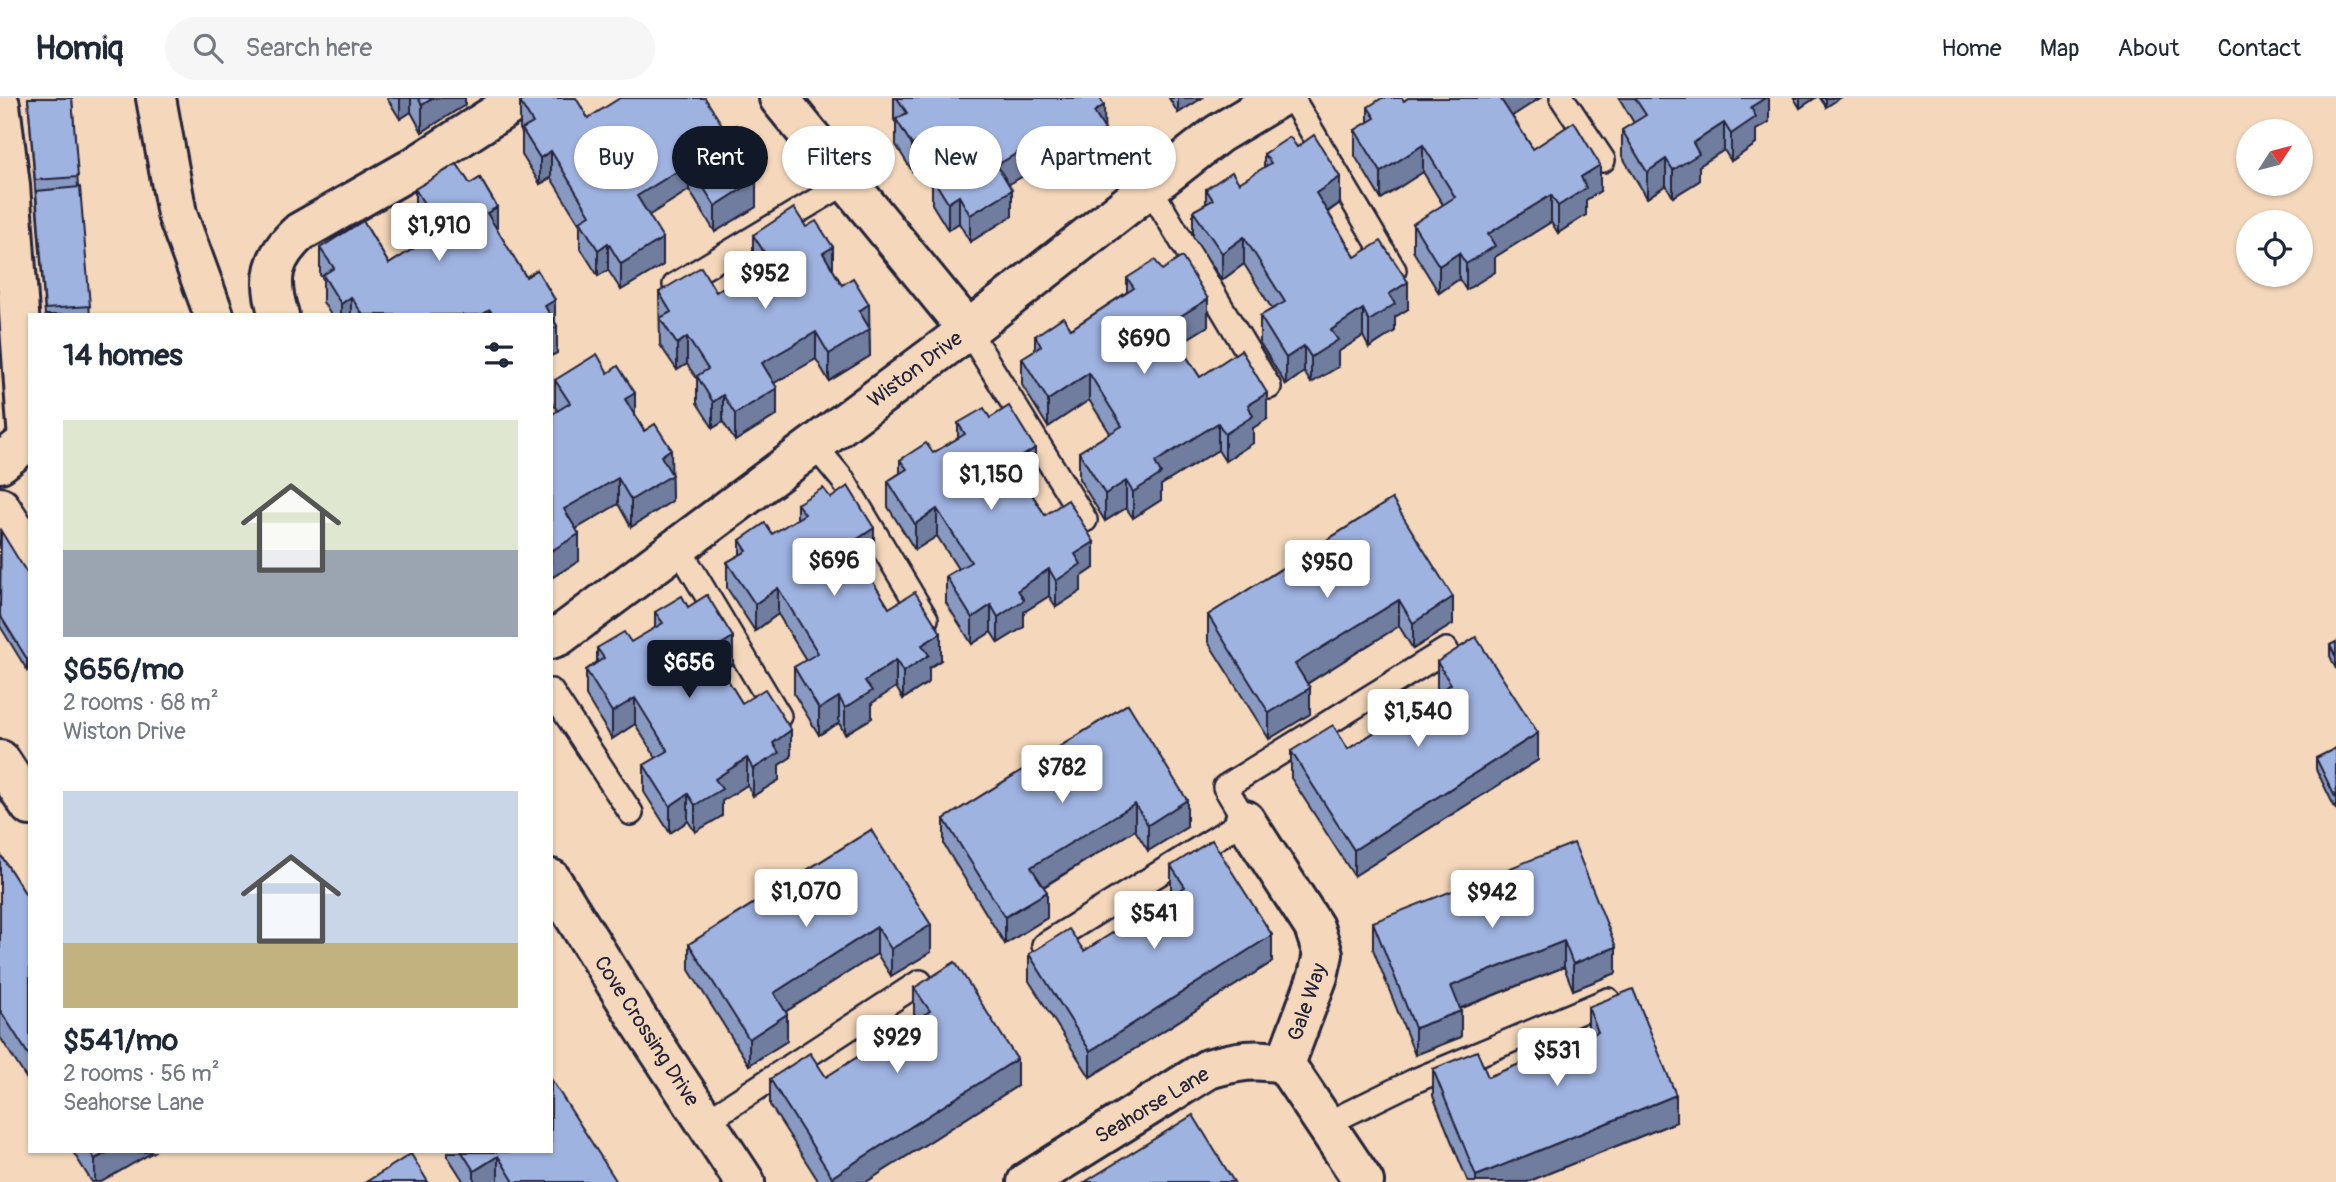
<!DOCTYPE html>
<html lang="en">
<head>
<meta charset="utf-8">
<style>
	:root { --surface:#fff; --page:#f6f6f7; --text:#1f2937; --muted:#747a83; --line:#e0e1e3; --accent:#111827 }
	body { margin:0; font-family:Pangolin,sans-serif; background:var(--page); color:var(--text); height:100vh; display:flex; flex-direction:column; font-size:26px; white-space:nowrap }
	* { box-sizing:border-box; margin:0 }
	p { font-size:23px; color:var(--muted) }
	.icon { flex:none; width:38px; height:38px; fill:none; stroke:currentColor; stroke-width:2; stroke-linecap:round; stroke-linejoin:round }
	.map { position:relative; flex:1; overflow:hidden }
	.sheet { position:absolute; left:28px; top:215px; width:525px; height:840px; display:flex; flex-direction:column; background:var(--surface); border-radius:0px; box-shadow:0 2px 5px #0004 }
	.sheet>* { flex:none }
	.hud { position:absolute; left:574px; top:28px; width:665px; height:63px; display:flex; gap:14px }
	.needle { width:46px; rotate:54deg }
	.buttons { position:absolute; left:2236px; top:21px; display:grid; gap:14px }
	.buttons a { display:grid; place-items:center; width:77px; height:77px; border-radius:50%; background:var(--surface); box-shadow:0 2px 5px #0004; font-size:35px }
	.price { position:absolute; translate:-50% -60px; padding:0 16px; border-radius:7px; background:#fff; color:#222; font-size:23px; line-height:46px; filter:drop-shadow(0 2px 4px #0008) }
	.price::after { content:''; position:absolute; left:50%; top:42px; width:21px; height:16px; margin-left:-10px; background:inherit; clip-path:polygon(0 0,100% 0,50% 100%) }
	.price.active { background:var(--accent); color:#fff }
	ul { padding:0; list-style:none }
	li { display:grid; align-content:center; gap:14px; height:371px; padding:0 35px }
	li span { display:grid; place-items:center; height:217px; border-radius:0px; color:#555 }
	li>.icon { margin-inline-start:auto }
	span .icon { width:126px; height:126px; fill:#fffc; stroke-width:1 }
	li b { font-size:30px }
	h2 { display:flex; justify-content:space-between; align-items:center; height:84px; padding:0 35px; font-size:30px }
	.tag { padding:0 24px; border-radius:32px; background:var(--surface); box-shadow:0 2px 5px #0004; font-size:24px; line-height:63px }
	.tag.active { background:var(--accent); color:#fff }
	header { display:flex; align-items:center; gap:42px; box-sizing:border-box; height:98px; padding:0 35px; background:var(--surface); border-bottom:2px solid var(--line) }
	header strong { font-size:33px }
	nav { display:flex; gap:38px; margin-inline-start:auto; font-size:24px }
	.search { width:490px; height:63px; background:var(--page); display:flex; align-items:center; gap:18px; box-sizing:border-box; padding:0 24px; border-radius:38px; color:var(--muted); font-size:26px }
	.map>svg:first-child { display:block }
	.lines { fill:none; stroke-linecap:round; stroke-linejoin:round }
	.service-casing { stroke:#22223b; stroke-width:28 }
	.minor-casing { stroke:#22223b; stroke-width:44 }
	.service { stroke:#f5d8bb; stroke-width:23 }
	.minor { stroke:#f5d8bb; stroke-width:38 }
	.wall { fill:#899ac2; stroke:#22223b; stroke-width:2 }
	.shaded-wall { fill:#6f7d9e; stroke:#22223b; stroke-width:2 }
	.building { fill:#9fb3e1; stroke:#22223b; stroke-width:2 }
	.labels { text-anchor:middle; stroke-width:5; stroke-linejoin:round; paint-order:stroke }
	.street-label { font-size:21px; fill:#22223b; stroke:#f5d8bb }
</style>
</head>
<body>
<header>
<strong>Homiq</strong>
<div class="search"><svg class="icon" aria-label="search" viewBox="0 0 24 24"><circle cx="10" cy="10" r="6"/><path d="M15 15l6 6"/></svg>Search here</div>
<nav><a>Home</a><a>Map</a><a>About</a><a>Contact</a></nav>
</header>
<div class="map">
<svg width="2336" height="1084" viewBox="0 0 2336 1084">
	<rect width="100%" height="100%" fill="#f5d8bb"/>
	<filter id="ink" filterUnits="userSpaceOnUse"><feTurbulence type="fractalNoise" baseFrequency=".0143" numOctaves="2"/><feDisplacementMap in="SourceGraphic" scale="14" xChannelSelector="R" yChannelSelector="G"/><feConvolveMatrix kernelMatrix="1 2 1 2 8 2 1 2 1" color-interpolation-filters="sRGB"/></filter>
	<g filter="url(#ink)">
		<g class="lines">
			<g class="service-casing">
				<g id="service">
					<path d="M1292,0L1394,172"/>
					<path d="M1562,0L1603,62"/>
					<path d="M1150,90L1269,289"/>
					<path d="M675,187L847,84"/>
					<path d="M968,232L1085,422"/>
					<path d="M814,347L843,382L926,521"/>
					<path d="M678,449L779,618"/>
					<path d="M551,593L631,715"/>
					<path d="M1044,847L1245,722L1225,689L1446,552"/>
					<path d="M705,1024L920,884"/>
					<path d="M1326,1026L1414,983L1608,902"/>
				</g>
			</g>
			<g class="minor-casing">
				<g id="minor">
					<path d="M156,0L177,116L214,217"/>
					<path d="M779,0L968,232"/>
					<path d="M0,7L10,87L28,343L0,365"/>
					<path d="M279,217C267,181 272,159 300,134L411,71L521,0"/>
					<path d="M0,409L30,456"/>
					<path d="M551,541L559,538L968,232L1218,36L1278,0"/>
					<path d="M0,662L30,708"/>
					<path d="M1245,722L1314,829L1323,856L1318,878L1285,966"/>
					<path d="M551,781L638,921L745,1084"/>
					<path d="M1285,966L1364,1084"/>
					<path d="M1027,1084L1208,971C1236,963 1257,959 1285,966"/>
				</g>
			</g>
			<use href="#service" class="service"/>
			<use href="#minor" class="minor"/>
		</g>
		<g class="wall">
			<path d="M28,0H72L78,89L90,217H45Z"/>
			<path d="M387,0H465V7L422,34L411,14L400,21Z"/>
			<path d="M894,0H1100L1104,31L1105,59L1064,84L1051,62L1009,86L1012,118L970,144L959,125L948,132L932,106V81L923,67L912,73L896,47V25L894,22Z"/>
			<path d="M1169,0H1202L1178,15Z"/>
			<path d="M1408,0H1540L1512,18L1533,51L1600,93L1586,102V117L1558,135L1551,124L1495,159V174L1466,192L1459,181L1439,195L1413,153V126L1443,107L1423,74L1381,101L1355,58V32L1368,24V9L1404,3Z"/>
			<path d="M1619,0H1769V24L1756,32V46L1731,63L1724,52L1699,68V83L1673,99L1666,87L1647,100L1622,58V32L1634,25Z"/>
			<path d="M1794,0H1815L1800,10Z"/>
			<path d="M1820,0H1840L1826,9Z"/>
			<path d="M520,4L588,20L754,78L756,109L715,134L689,92L649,117L663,167L621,192L608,172L598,178L580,149V127L551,80L540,86L522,57V35L520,31Z"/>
			<path d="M1264,56L1340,105L1328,114L1355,159L1408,211L1395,219V233L1369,250L1363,238L1338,254V269L1311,285L1304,274L1286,287L1260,245V218L1272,211L1244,166L1222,182L1193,139V113L1206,106V91L1239,85L1264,70Z"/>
			<path d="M457,66L470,86L480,80L497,109V132L526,179L537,172L555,202V224L557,228V255L551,258V217H331L323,204V181L320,177V150L363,123L389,166L429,141L415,118V91Z"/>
			<path d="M753,137L833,172L869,230L870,258L829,283L816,261L774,285L777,317L735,343L723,324L713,330L697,305V281L687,266L677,272L660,247L659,194H716L756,167L753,163Z"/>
			<path d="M1162,172L1208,228L1178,246L1200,279L1267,321L1253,330V345L1225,363L1218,352L1161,387V402L1133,420L1126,410L1105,423L1079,381V354L1110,335L1089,302L1048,329L1022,287V260L1035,252V238L1071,231L1127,194V180Z"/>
			<path d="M555,282L635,317L671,375L672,403L631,429L618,406L576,431L579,463L551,480V317L558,313L555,309Z"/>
			<path d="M990,320L1035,377L1024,384L1045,417L1094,470L1081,479V493L1056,509L1049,498L1024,514V529L998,545L991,534L972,546L946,505V478L958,471L937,438L915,452L888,409V383L900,375V362L933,355L958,340V325Z"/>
			<path d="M1392,401L1453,526L1413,551L1399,528L1307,586L1310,616L1269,641L1208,544V517Z"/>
			<path d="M797,406L874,457L861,465L889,510L941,562L929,570V584L903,601L896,589L872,605V620L845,636L839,625L819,637L794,596V569L806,562L778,516L755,533L727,490V464L740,457V442L772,436L797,421Z"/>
			<path d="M0,434L30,480L27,572L0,528Z"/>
			<path d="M688,509L733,566L722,573L742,605L791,659L779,667V682L753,698L747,687L722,703V718L695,734L688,723L670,735L644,694V667L656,660L635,626L612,641L586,598V572L597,564V550L631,544L655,530V514Z"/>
			<path d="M2336,544V571L2330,558V547Z"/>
			<path d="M1437,564L1538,662L1354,778L1291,680V653L1348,651L1439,593L1437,590Z"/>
			<path d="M1128,606L1187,729L1148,753L1135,732L1044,789L1047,820L1005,846L944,747V721Z"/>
			<path d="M2336,650V712L2316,671V660Z"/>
			<path d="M871,732L931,854L891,878L877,856L785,914L787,943L749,967L689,872V846Z"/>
			<path d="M0,756L30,803V986L0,939Z"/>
			<path d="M1171,768L1272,864L1090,979L1029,883V856L1084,853L1173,797L1171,794Z"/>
			<path d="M1373,824L1616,849V875L1573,892L1564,869L1460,911L1461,939L1415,957L1373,851Z"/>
			<path d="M914,890L1017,988L866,1084H819L770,1007V981L826,979L917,921L914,916Z"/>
			<path d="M1588,909L1676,1024L1527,1084H1468L1433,998V971L1488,979L1589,938L1588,935Z"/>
			<path d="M73,1054H153L101,1084H92Z"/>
			<path d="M448,1054H551L617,1084H464L448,1059Z"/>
		</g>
		<g class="shaded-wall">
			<path d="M400,0H411V14L400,21Z"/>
			<path d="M433,0H465V7L422,34V7Z"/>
			<path d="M1178,0H1202L1178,15Z"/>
			<path d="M1500,0H1540L1500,26Z"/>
			<path d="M1765,0H1769V24L1756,32V46L1731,63V36L1751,9Z"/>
			<path d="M1800,0H1815L1800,10Z"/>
			<path d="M1826,0H1840L1826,9Z"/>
			<path d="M1104,7L1105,59L1064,84V58L1094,14Z"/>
			<path d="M1724,25V52L1699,68V83L1673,99V72L1693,45Z"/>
			<path d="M1051,35V62L997,93V67Z"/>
			<path d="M923,40V67L912,73V47Z"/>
			<path d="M1423,47V74L1381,101V74Z"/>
			<path d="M551,53V80L540,86V60Z"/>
			<path d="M754,56V82L743,62Z"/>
			<path d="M1666,61V87L1647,100V74Z"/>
			<path d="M689,66V92L637,125V98Z"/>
			<path d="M1600,67V93L1586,102V117L1558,135V108L1581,79Z"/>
			<path d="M1340,79V105L1316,121V95Z"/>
			<path d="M756,82V109L715,134V108Z"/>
			<path d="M1012,92V118L970,144V117Z"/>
			<path d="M1551,97V124L1495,159V174L1466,192V166L1488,136Z"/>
			<path d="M959,98V125L948,132V105Z"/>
			<path d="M497,109V135L487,115Z"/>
			<path d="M1244,139V166L1222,182V155Z"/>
			<path d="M663,140V167L621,192V166Z"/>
			<path d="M608,145V172L598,178V152Z"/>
			<path d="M833,149V176L823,155Z"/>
			<path d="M1459,155V181L1439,195V168Z"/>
			<path d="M1408,184V211L1395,219V233L1369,250V223L1389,196Z"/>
			<path d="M351,199V217H341V206Z"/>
			<path d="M1208,201V228L1166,254V227Z"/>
			<path d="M555,202V228L551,230V217H545V208Z"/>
			<path d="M869,206L870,258L829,283V256L859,213Z"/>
			<path d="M1363,211V238L1338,254V269L1311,285V259L1331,232Z"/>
			<path d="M490,212V217H481Z"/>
			<path d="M557,228V255L551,258V232Z"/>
			<path d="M816,234V261L762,292V265Z"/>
			<path d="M687,239V266L677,272V246Z"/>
			<path d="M1304,248V274L1286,287V260Z"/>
			<path d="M1089,275V302L1048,329V302Z"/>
			<path d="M777,290V317L735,343V316Z"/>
			<path d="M635,295V321L625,301Z"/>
			<path d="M1267,295V321L1253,330V345L1225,363V336L1248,307Z"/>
			<path d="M723,297V324L713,330V304Z"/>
			<path d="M1218,325V352L1161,387V402L1133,420V394L1155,364Z"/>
			<path d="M1035,350V377L1012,391V365Z"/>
			<path d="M671,351L672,403L631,429V402L661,358Z"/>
			<path d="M618,380V406L564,438V411Z"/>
			<path d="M1126,383V410L1105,423V396Z"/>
			<path d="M937,411V438L915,452V426Z"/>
			<path d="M874,430V457L850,472V446Z"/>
			<path d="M579,436V463L551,480V453Z"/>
			<path d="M1094,444V470L1081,479V493L1056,509V483L1075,456Z"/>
			<path d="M1049,471V498L1024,514V529L998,545V519L1018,492Z"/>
			<path d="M778,490V516L755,533V506Z"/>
			<path d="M1453,499V526L1413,551V525Z"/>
			<path d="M1399,502V528L1295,593V566Z"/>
			<path d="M991,507V534L972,546V520Z"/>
			<path d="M941,535V562L929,570V584L903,601V574L922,547Z"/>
			<path d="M733,539V566L710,580V553Z"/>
			<path d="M30,559V570L27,572V561Z"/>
			<path d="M896,562V589L872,605V620L845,636V610L865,583Z"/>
			<path d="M1310,590V616L1269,641V615Z"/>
			<path d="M839,599V625L819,637V611Z"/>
			<path d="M635,600V626L612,641V614Z"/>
			<path d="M791,632V659L779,667V682L753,698V671L773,645Z"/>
			<path d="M1538,635V662L1354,778V752Z"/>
			<path d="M747,660V687L722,703V718L695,734V707L715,681Z"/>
			<path d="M688,696V723L670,735V708Z"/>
			<path d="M1187,702V729L1148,753V727Z"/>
			<path d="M1135,706V732L1031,796V769Z"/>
			<path d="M1047,794V820L1005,846V819Z"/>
			<path d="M931,827V854L891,878V851Z"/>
			<path d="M877,829V856L774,921V895Z"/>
			<path d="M1272,837V864L1090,979V953Z"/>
			<path d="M1564,843V869L1451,914V888Z"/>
			<path d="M1616,849V875L1573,892V866Z"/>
			<path d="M1461,913V939L1415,957V930Z"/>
			<path d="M787,916V943L749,967V941Z"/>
			<path d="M1017,961V988L866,1084H832V1079Z"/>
			<path d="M1676,997V1024L1527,1084H1476V1078Z"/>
			<path d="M108,1054H153L101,1084H95V1061Z"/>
			<path d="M498,1058V1084H474V1073Z"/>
		</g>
		<g class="building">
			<path d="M28,0H72L78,79L35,82Z"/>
			<path d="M418,0H433L422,7Z"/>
			<path d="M526,0H576L588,20L620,0H705L726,33L736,27L754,56L743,62L756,82L715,108L689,66L637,98L663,140L621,166L608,145L598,152L580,123L590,117L551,53L540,60L522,31L533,25L520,4Z"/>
			<path d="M897,0H1100L1104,7L1094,14L1105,32L1064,58L1051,35L997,67L1012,92L970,117L959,98L948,105L932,79L943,73L923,40L912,47L896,21L907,15Z"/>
			<path d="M1382,0H1402L1404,3L1408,0H1500L1533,51L1574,24L1600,67L1581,79L1586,90L1558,108L1551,97L1488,136L1495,148L1466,166L1459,155L1439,168L1413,126L1455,99L1423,47L1381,74L1355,32L1375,20L1368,9Z"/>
			<path d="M1635,0H1765L1751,9L1756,19L1731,36L1724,25L1693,45L1699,56L1673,72L1666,61L1647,74L1622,32L1646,17Z"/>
			<path d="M1314,37L1340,79L1316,95L1355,159L1381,143L1408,184L1389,196L1395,206L1369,223L1363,211L1331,232L1338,242L1311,259L1304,248L1286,260L1260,218L1285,204L1244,139L1222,155L1193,113L1213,102L1206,91L1232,74L1239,85L1271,65L1264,56L1290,39L1297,49Z"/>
			<path d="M457,66L470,86L480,80L497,109L487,115L526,179L537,172L555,202L545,208L550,217H493L490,212L481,217H363L351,199L341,206L323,177L334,170L320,150L363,123L389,166L441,133L415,91Z"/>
			<path d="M80,89L90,208L45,211L36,93Z"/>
			<path d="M794,110L806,129L816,123L833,149L823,155L842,187L853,180L869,206L859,213L870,231L829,256L816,234L762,265L777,290L735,316L723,297L713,304L697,278L708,271L687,239L677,246L660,220L671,214L659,194L701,169L716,194L768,160L753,137Z"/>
			<path d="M1182,159L1208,201L1166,227L1200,279L1241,252L1267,295L1248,307L1253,318L1225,336L1218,325L1155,364L1161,376L1133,394L1126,383L1105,396L1079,354L1122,328L1089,275L1048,302L1022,260L1041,248L1035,238L1063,219L1071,231L1134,190L1127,180L1155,162L1162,172Z"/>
			<path d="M551,218L557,228L551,232Z"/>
			<path d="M597,256L608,275L618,268L635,295L625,301L644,333L655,326L671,351L661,358L672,377L631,402L618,380L564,411L579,436L551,453V317L570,305L555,282Z"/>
			<path d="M1009,308L1035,350L1012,365L1045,417L1068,402L1094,444L1075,456L1081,466L1056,483L1049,471L1018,492L1024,502L998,519L991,507L972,520L946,478L971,464L937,411L915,426L888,383L907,371L900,362L926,345L933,355L965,336L958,325L984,310L990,320Z"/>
			<path d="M848,388L874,430L850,446L889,510L915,494L941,535L922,547L929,557L903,574L896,562L865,583L872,593L845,610L839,599L819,611L794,569L818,555L778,490L755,506L727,464L747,453L740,442L765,425L772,436L805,416L797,406L823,390L831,400Z"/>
			<path d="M1392,401L1453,499L1413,525L1399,502L1295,566L1310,590L1269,615L1208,517Z"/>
			<path d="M1,433L30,480V559L27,561L0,517Z"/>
			<path d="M707,497L733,539L710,553L742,605L765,591L791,632L773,645L779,655L753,671L747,660L715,681L722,691L695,707L688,696L670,708L644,667L668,653L635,600L612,614L586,572L604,560L597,550L624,534L631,544L663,525L655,514L682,498L688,509Z"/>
			<path d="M1476,539L1538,635L1354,752L1291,653L1333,627L1348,651L1451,586L1437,564Z"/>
			<path d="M2336,544V560L2330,547Z"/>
			<path d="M1128,606L1187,702L1148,727L1135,706L1031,769L1047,794L1005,819L944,721Z"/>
			<path d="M2336,650V701L2316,660Z"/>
			<path d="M871,732L931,827L891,851L877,829L774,895L787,916L749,941L689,846Z"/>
			<path d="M1212,742L1272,837L1090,953L1029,856L1069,831L1084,853L1185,789L1171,768Z"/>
			<path d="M1574,745L1616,849L1573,866L1564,843L1451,888L1461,913L1415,930L1373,824Z"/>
			<path d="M0,756L30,803V959L0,912Z"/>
			<path d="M955,864L1017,961L832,1079L770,981L810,955L826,979L930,913L914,890Z"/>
			<path d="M1633,891L1676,997L1476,1078L1433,971L1477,953L1488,979L1598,934L1588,909Z"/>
			<path d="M551,981L617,1084H514L498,1058L474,1073L462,1054H551Z"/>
			<path d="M1193,1017L1234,1084H1085Z"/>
			<path d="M90,1054H108L95,1061Z"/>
			<path d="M411,1056L428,1084H366Z"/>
		</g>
	</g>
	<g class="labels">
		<g class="street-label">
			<text transform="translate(915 271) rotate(-37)" y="7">Wiston Drive</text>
			<text transform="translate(1307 904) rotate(-71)" y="7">Gale Way</text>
			<text transform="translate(647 933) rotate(57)" y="7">Cove Crossing Drive</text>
			<text transform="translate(1152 1007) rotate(-31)" y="7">Seahorse Lane</text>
		</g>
	</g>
</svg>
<div class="buttons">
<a><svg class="needle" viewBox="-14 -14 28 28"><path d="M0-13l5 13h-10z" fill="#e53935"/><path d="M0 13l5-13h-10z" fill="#747a83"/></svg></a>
<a><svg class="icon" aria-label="locate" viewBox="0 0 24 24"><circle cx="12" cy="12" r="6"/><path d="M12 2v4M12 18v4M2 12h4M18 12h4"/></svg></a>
</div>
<b class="price" style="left:439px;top:165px">$1,910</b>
<b class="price" style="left:765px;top:213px">$952</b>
<b class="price" style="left:1144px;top:278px">$690</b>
<b class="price" style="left:991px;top:414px">$1,150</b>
<b class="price" style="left:834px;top:500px">$696</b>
<b class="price" style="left:1327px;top:502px">$950</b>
<b class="price active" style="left:689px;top:602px">$656</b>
<b class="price" style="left:1418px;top:651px">$1,540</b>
<b class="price" style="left:1062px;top:707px">$782</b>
<b class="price" style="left:806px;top:831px">$1,070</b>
<b class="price" style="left:1492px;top:832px">$942</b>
<b class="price" style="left:1154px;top:853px">$541</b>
<b class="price" style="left:897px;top:977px">$929</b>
<b class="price" style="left:1557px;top:990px">$531</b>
<div class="hud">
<a class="tag">Buy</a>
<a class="tag active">Rent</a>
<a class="tag">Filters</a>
<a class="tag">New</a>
<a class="tag">Apartment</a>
</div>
<section class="sheet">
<h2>14 homes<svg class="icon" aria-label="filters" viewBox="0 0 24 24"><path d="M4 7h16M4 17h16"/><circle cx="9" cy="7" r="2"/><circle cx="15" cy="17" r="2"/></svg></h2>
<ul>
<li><span style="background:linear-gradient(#dfe7d0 60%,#9aa5b1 0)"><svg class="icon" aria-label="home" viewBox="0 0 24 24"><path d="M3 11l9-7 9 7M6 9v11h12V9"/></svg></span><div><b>$656/mo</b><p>2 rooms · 68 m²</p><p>Wiston Drive</p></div></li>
<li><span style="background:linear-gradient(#c9d6e8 70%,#c2b280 0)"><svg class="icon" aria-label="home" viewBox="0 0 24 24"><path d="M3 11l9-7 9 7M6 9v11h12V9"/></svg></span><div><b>$541/mo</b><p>2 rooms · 56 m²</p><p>Seahorse Lane</p></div></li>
</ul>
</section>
</div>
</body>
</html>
